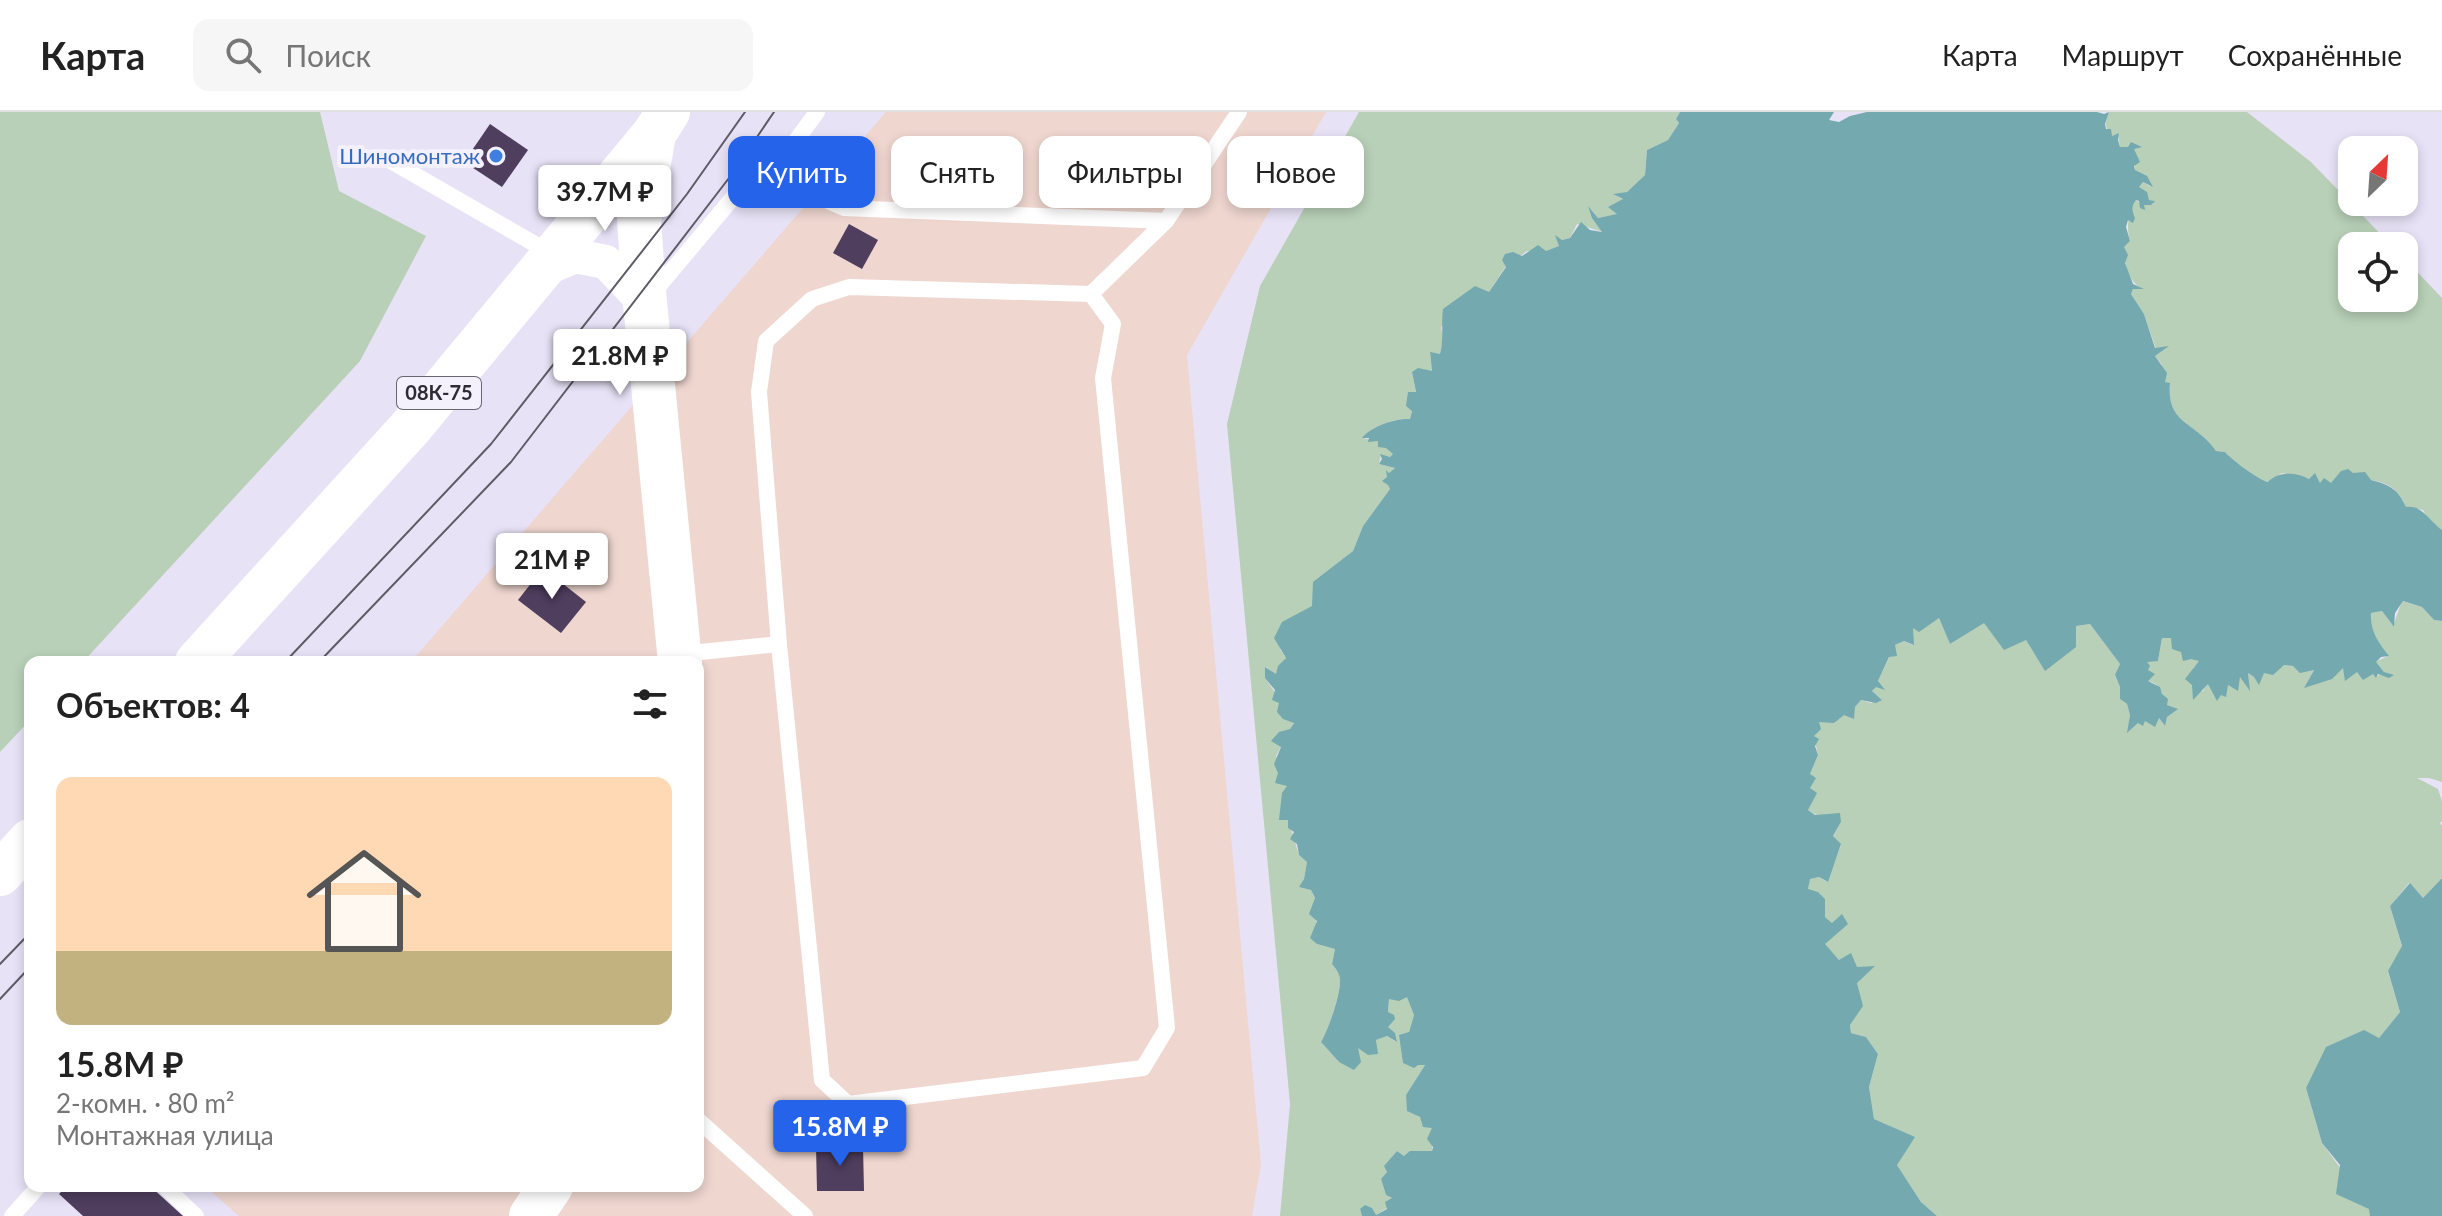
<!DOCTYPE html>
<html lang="ru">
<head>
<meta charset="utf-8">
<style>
	:root { --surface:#fff; --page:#f6f6f6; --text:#222; --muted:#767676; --line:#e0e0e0; --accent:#2563eb }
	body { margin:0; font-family:Lato,sans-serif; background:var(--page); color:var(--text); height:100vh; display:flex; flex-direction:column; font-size:30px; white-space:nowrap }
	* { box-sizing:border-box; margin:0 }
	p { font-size:26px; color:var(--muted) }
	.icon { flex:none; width:44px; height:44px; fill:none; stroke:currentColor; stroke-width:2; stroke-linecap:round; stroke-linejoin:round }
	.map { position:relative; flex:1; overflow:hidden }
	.details { position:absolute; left:24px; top:544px; width:680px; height:536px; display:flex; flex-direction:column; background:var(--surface); border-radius:16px; box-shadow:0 4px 12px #0003 }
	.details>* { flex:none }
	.hud { position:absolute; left:728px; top:24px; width:760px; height:72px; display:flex; gap:16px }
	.needle { width:52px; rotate:25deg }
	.fabs { position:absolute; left:2338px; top:24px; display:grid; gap:16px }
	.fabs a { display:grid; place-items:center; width:80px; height:80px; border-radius:16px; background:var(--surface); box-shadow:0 4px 12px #0003; font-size:40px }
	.price { position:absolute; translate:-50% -68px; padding:0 18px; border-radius:8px; background:#fff; color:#222; font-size:26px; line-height:52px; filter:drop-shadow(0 2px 4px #0008) }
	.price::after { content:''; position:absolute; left:50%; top:48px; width:24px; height:18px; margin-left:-12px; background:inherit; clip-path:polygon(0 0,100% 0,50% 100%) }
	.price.on { background:var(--accent); color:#fff }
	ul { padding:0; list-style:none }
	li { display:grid; align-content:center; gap:16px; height:424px; padding:0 32px }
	li span { display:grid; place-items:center; height:248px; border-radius:16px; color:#555 }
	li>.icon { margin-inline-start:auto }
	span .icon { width:144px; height:144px; fill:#fffc; stroke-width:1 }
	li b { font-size:34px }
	h2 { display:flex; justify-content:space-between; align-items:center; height:96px; padding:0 32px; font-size:34px }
	.chip { padding:0 28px; border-radius:16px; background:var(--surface); box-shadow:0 4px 12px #0003; font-size:28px; line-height:72px }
	.chip.on { background:var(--accent); color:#fff }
	header { display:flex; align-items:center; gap:48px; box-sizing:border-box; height:112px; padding:0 40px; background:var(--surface); border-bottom:2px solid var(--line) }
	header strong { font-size:38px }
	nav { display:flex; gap:44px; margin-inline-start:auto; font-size:28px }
	.search { width:560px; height:72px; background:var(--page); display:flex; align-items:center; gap:20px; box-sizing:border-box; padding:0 28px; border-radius:16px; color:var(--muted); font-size:30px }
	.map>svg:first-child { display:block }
	.commercial { fill:#efd6cf }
	.green { fill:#b8d0b7 }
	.water { fill:#73a9af }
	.building { fill:#4f3e5e }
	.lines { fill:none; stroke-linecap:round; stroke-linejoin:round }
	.lane { stroke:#fff; stroke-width:16 }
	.street { stroke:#fff; stroke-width:34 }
	.secondary { stroke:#fff; stroke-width:44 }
	.primary { stroke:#fff; stroke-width:44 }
	.tram { stroke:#5e5b66; stroke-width:2 }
	.shop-dot { fill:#3f7fe0; stroke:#f4f1fd; stroke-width:3 }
	.labels { text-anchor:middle; stroke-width:8; stroke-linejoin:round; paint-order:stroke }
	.shield { fill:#f4f1fd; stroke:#696670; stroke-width:2 }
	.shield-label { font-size:20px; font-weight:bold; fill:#2e2b33 }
	.shop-label { font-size:22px; fill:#366cbe; stroke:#f4f1fd; text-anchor:end }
</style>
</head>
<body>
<header>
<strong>Карта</strong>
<div class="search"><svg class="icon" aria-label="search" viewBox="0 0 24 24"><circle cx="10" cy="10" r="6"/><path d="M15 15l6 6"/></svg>Поиск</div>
<nav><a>Карта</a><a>Маршрут</a><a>Сохранённые</a></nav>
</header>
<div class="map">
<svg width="2442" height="1104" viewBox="0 0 2442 1104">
	<rect width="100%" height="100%" fill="#e8e2f7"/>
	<path class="commercial" d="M886,0H1326L1187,243L1261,1052L1252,1104H239L205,1074H698V550H411Z"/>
	<g class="green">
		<path d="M0,0H320L339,79L426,124L360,249L83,550H30V608L0,640Z"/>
		<path d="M1359,0H1680L1676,7L1679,11L1668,28L1647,38L1645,63L1627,80L1615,83L1624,88L1609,95L1618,102L1598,106L1590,96L1603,120L1577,112L1570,126L1562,128L1557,125L1560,134L1546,139H1527L1506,154L1489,180L1441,215L1443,227L1440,242L1430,241L1432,259L1412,260L1416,281L1410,307C1396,306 1370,314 1363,326L1378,329L1394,342L1390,345L1381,343L1379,352L1395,356L1389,361L1387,360L1390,377L1363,414L1353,439L1338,451L1312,494L1280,537L1286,546L1276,563L1266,555L1265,566C1276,580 1282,596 1294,610L1276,644L1287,674L1280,708H1288L1299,743L1307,750L1304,767L1300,775L1311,778L1315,787L1317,832L1335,837L1332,852C1335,856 1338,859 1339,863C1344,876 1328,918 1321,930L1339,950L1357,935L1377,941L1376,928L1387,924L1396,930L1387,914L1389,886L1408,884L1414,903L1409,920L1402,931L1403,951L1425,953L1406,983L1408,999L1420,1005L1432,1016V1039L1410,1040L1404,1044L1397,1039L1385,1054L1387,1060L1381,1067L1386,1083L1392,1086L1387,1096L1376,1103L1372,1099L1360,1097L1362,1104H1280L1290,992L1227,312L1260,174Z"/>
		<path d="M2109,0H2247L2311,50L2392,134H2352V186H2404V146L2442,186V418L2429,409L2423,398L2406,395C2393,363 2367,368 2336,367L2331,372H2320L2317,365L2309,367C2301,362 2292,364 2282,361L2268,370C2259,368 2232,348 2225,340L2216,339C2197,310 2166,312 2170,272L2165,270L2162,253L2155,244L2167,235L2156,237L2144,202L2131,182L2133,177H2142C2127,168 2124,151 2124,135L2130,129C2126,114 2128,101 2136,88L2143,93L2154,89L2149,88L2138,76L2143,70L2151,75L2135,59L2134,36L2140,35H2120L2118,22L2112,24C2104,15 2105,11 2109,0Z"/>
		<path d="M2402,489L2422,495L2434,508L2442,509V670L2429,666H2417L2438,677L2442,689V709L2440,711L2442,714V766L2423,786L2409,771L2390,794L2402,835L2388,860L2400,900L2379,926L2306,976L2322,1031L2370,1097V1104H1937L1921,1090L1897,1053L1894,1016L1874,1007L1869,975L1878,942L1866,925L1851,921L1850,913L1862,894L1857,871V855L1840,849L1824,832L1847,811L1842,803L1833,812L1825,805L1808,778L1809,767L1819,765L1827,770L1841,733L1833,725L1841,710C1830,705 1817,705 1808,698L1816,681L1810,676V662L1818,643L1814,624L1819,610L1855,595L1861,588L1871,591L1881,587L1872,579L1876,574L1883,577L1878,569L1895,533L1904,529L1913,533L1912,515L1939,506L1950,532L1984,510L2026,528L2045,558L2076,514L2090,512L2120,552L2115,564L2120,575V587L2127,592L2130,603L2128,620L2138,611L2159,606L2164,613L2167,605L2176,597L2167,593C2161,581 2161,571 2147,569V549H2158L2162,526H2171L2181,540L2200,549L2193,556L2202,580L2208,571L2228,573L2237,578L2240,564L2249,577L2248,561L2254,565L2284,553L2314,557L2305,575L2343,555L2367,564L2373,562L2376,565L2384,560L2375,550L2388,544C2377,529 2370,519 2371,501L2382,499L2393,514Z"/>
	</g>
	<g class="water">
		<path d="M1680,0H1834L1829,8L1839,10L1850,4L1867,0H2097L2104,2L2109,0L2105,12L2106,17H2111L2112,24L2119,21L2118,28L2120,35H2128L2131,30L2142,35L2134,37L2140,50L2134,54L2135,58L2147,64L2153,75L2143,70L2139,75L2147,80L2149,88L2155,89L2151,93H2144L2145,98L2140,96L2139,89L2136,88C2131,95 2132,99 2135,106L2133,111L2128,108L2126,115L2130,129L2124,135L2128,143L2125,151L2133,172L2144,177H2133L2131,182L2144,202L2155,236L2169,234L2155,244L2167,261L2165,270L2170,271C2166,313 2196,309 2216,339L2225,340C2232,348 2259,368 2268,370C2278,359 2297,360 2309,367L2315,361L2320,371L2324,366L2331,371L2341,359L2348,357L2353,361L2365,360L2371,368C2390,373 2398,377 2406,395C2423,393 2429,409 2442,418V509L2434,508L2422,495L2403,489L2395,501L2394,515L2382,499L2371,501C2370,519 2378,530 2389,544L2381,545L2376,550L2384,560L2394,563L2389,566L2378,562L2376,566L2373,562L2363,568L2357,560L2345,569L2343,556L2332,567L2304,576L2314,558L2300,561L2293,554L2284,553L2273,563L2264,561L2259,573L2254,565L2248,561L2250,579L2240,565L2238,579L2228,573L2226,585L2221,583L2217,589L2208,572L2193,588L2192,573L2185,567L2199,549L2191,547L2183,549L2181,540L2172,537L2171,526H2162L2158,549L2147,550L2150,554L2148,558L2155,562L2148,569L2160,575L2162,582L2168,587L2167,593L2178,597L2167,605L2165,614L2159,606L2155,615L2145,609L2143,614L2138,611L2127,621L2130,603L2127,592L2120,587V575L2115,563L2120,552L2090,512L2076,514V535L2045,559L2026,528L2004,538L1984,511L1950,532L1939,506L1919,520L1913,516L1914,533L1904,529L1895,533L1897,544L1889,545L1878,569L1885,578L1876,575L1872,579L1882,588L1876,591L1861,588L1855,595L1854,607L1844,603L1834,611L1819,610L1821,617L1814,624L1819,627L1815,634L1818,643L1810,662L1816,666L1810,676L1817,681L1808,698L1815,703L1840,701L1841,710L1833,724L1841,732L1828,770L1819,765L1810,767L1808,777L1818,780L1825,787V805L1832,811L1842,802L1848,812L1825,832L1839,848L1851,841L1857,855L1875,854L1857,871L1863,894L1850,913L1851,921L1866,925L1878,942L1869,975L1874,1007L1915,1025L1897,1053L1921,1090L1937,1104H1362L1360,1097L1365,1093L1372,1096L1376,1103L1387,1097L1385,1090L1392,1086L1386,1083L1381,1067L1387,1060L1384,1054L1397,1039L1404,1044L1410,1039H1432L1433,1035L1427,1027L1432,1016L1423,1015L1420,1005L1407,999L1406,983L1425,953H1418L1414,956L1403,951L1399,923L1409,920L1414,903L1407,885L1399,889L1389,887L1388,900L1394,903L1395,907L1388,915L1395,921L1397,930L1387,924L1376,928L1378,942L1368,943L1358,936L1361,950L1354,958L1339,950L1321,930C1328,918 1344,876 1339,863C1338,859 1335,856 1332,852L1335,837L1317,832L1310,826L1317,809L1309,802L1315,786L1311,778L1299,775L1304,767L1307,750L1299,743L1297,732L1290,727L1294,720L1288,716V708H1279L1282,681L1287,674L1275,671L1278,661L1274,652L1281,635L1271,629L1279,620L1290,617L1294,611L1283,607L1277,600L1279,591L1272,588L1275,578L1265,566V555L1276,562L1278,554L1286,546L1274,526L1282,510L1312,494L1313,470L1353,439L1363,414L1390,377L1388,373L1382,369L1387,365L1386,358L1389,361L1395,356L1379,352L1382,347L1380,342L1390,345L1393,342L1386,336L1378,335V329L1368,330L1369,326H1362C1371,314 1396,306 1410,307L1412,299L1406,294L1408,280H1416L1412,260L1418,256L1432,259L1430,240L1440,242C1444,227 1441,213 1443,197L1475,174L1489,180L1506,155L1502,148L1505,142L1513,140L1522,144L1538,133L1546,139L1559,134L1555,123L1562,128L1570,126L1581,110L1590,118L1602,120L1592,106L1588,94L1598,106L1617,102L1608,95L1623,87L1613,82L1627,80L1645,63L1647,38L1668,28L1679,11L1676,7Z"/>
		<path d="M2442,766V1104H2370L2369,1097L2336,1082L2340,1053L2322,1031L2306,976L2326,935L2364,918L2379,926L2400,900L2388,859L2402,834L2390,794L2410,771L2423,786Z"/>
	</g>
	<g class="building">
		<path d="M490,12L528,38L502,75L464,50Z"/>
		<path d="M849,112L878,128L862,157L833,141Z"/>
		<path d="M543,456L586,490L561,521L518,488Z"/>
		<path d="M816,1034H863L864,1079H817Z"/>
		<path d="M67,1074H150L183,1104H83L59,1082Z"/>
	</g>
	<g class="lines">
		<g class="lane">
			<path d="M384,45L552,142"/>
			<path d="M770,64L844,96L1166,109"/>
			<path d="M849,175L1091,182L1113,212L1103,266L1167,916L1143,956L848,992L822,968L779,532L759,280L766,229L812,187Z"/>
			<path d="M653,181L741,76L770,64L817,0"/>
			<path d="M1091,182L1166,109L1239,0"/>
			<path d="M681,542L779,532"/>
			<path d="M698,1008L805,1104"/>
			<path d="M164,1074L196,1104"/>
			<path d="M12,1104L39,1074"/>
		</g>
		<path class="street" d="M540,159L575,144L606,150L645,191"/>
		<g class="secondary">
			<path d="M654,22L639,109L645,191L680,550"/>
			<path d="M531,1104L551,1074"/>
		</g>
		<g class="primary">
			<path d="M197,550L410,316L654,22L668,0"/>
			<path d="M0,762L30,729"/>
		</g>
		<g class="tram">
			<path d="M285,550L491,332L687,82L745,0"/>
			<path d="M319,550L511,350L729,66L774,0"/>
			<path d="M0,852L30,821"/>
			<path d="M0,887L30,855"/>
		</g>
	</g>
	<circle class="shop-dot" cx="496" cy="44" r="8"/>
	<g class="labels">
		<rect class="shield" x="397" y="265" width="84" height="32" rx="6"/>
		<g class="shield-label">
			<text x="439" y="288">08К-75</text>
		</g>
		<g class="shop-label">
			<text x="480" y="52">Шиномонтаж</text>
		</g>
	</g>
</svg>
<div class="fabs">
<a><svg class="needle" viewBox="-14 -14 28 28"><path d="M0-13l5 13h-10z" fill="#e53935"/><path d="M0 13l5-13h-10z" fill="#767676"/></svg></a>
<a><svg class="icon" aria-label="locate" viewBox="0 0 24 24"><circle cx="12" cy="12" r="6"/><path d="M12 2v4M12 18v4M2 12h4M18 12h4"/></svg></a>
</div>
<b class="price" style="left:605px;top:121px">39.7M ₽</b>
<b class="price" style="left:620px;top:285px">21.8M ₽</b>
<b class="price" style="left:552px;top:489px">21M ₽</b>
<b class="price on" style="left:840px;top:1056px">15.8M ₽</b>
<div class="hud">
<a class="chip on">Купить</a>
<a class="chip">Снять</a>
<a class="chip">Фильтры</a>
<a class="chip">Новое</a>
</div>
<section class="details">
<h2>Объектов: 4<svg class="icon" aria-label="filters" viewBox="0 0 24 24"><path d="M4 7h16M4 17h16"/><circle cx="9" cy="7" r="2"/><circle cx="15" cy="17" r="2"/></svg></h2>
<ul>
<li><span style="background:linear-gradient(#ffd9b3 70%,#c2b280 0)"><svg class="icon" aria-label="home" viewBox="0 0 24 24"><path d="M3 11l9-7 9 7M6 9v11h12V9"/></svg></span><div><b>15.8M ₽</b><p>2-комн. · 80 m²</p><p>Монтажная улица</p></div></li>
</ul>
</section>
</div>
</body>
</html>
